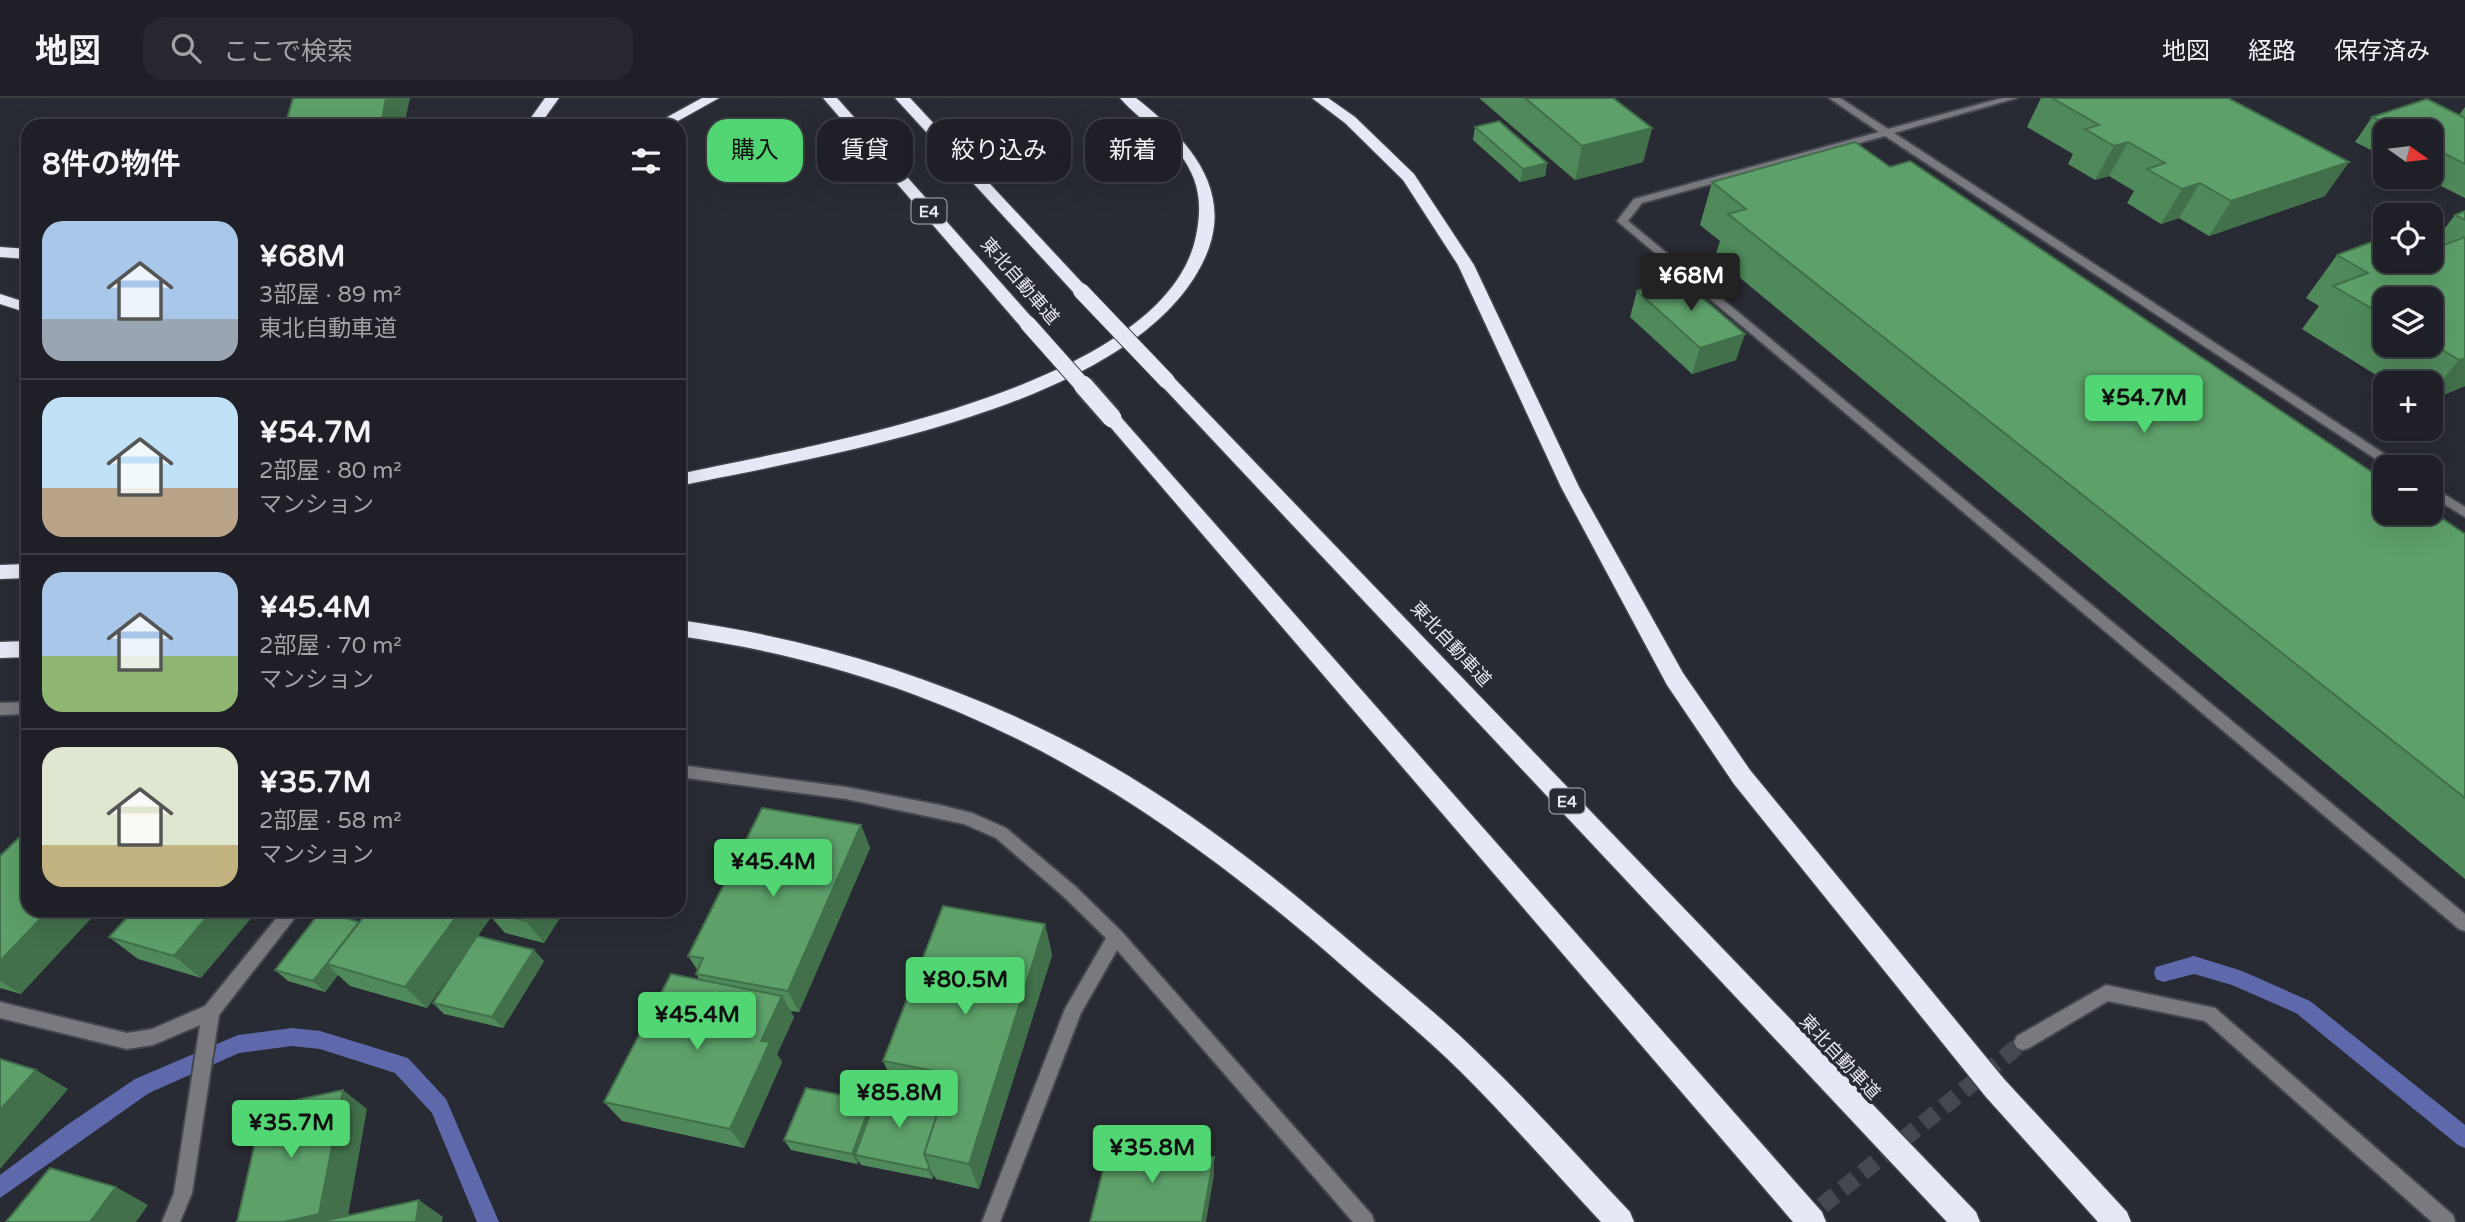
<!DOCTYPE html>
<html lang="ja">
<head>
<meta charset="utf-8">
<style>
	:root { --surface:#1f2027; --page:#27282f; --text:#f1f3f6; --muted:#a1a3a7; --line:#3c3e44; --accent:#52d673 }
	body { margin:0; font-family:"Varela Round","Noto Sans JP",sans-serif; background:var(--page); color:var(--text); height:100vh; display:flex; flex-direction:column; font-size:26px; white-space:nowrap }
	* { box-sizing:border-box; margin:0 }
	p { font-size:23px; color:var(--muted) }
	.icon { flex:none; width:38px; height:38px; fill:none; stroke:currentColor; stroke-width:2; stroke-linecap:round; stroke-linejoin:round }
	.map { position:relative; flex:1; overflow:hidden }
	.details { position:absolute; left:21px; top:21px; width:665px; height:798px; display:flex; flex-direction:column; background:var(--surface); border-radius:21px; box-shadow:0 7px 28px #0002,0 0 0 2px var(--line) }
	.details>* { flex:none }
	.banner { position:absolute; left:707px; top:21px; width:665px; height:63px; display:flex; gap:14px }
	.needle { width:46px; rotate:104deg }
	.fabs { position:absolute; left:2373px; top:21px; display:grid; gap:14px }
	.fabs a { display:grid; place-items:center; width:70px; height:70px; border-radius:14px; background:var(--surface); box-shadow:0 7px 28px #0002,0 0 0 2px var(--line); font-size:35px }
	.price { position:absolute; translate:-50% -60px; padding:0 16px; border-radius:7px; background:var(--accent); color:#111; font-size:23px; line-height:46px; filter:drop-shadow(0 2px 4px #0008) }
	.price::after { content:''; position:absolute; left:50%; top:42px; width:21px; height:16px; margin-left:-10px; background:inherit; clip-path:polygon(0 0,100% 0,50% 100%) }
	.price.selected { background:#222; color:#fff }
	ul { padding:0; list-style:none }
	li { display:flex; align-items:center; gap:21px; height:175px; padding:0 21px }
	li+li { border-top:2px solid var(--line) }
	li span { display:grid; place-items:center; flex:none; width:196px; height:140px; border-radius:21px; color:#555 }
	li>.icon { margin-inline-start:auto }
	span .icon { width:84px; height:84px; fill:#fffc; stroke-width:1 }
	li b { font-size:30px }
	h2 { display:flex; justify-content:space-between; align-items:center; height:84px; padding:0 21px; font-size:30px }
	.pill { padding:0 24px; border-radius:21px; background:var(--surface); box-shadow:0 7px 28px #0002,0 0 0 2px var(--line); font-size:24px; line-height:63px }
	.pill.selected { background:var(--accent); color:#111 }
	header { display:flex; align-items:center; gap:42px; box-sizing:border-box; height:98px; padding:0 35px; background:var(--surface); border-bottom:2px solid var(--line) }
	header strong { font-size:33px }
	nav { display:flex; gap:38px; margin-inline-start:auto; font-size:24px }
	.search { width:490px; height:63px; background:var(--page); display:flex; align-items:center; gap:18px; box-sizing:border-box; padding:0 24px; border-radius:21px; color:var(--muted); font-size:26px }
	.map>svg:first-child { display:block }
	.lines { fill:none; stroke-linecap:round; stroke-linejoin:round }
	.stream { fill:#5e69ac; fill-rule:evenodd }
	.minor-tunnel { stroke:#464850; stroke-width:17; stroke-dasharray:17 9; stroke-linecap:butt }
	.minor-casing { stroke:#44464e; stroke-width:4 }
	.motorway-casing { stroke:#44464e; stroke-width:3 }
	.minor { fill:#797a7f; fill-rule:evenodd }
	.motorway { fill:#e6e9f5; fill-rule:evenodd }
	.motorway-bridge-far1-casing { stroke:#44464e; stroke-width:18; stroke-linecap:butt }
	.motorway-bridge-casing { stroke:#44464e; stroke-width:23; stroke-linecap:butt }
	.motorway-bridge-far1 { stroke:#e6e9f5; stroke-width:16 }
	.motorway-bridge { stroke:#e6e9f5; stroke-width:19 }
	.wall { fill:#508a5b; fill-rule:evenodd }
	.shaded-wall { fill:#41704a }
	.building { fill:#5da06a; stroke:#41704a; stroke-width:2 }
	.labels { text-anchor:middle; stroke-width:7; stroke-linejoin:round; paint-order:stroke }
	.shield { fill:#292b34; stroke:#afb1b8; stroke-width:2 }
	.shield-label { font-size:16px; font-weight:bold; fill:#e9eaf0 }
	.street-label { font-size:18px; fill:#e9eaf0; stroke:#292b34 }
</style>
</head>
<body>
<header>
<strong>地図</strong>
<div class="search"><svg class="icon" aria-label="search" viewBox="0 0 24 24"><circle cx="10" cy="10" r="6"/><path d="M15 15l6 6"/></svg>ここで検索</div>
<nav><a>地図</a><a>経路</a><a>保存済み</a></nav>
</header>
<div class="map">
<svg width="2465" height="1124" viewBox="0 0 2465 1124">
	<rect width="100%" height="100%" fill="#292b34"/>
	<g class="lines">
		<g class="stream">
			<path d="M2194,858L2242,873L2310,903L2465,1027V1050L2458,1047L2296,915L2232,887L2194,876L2163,884L2156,881L2154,875L2156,869Z"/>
			<path d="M292,930L320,933L408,960L446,1001L499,1124H477L432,1015L395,975L320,951L292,948L239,955L149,995L0,1100V1077L67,1027L135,981L238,937Z"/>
		</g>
		<path class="minor-tunnel" d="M1802,1124L2023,944"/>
		<g class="minor-casing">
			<g id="minor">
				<path d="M1829,0H1840L1888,31L2002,0H2017L1894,35L2400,366L2402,369H2388L1885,38L1642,105L1628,123L2465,816V833L2459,831L1617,123L1634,101L1879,34Z"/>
				<path d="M2431,388L2465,409V419L2431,398Z"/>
				<path d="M28,604V616L0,617V605Z"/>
				<path d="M679,667L846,689L940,707L972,715L1006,730L1076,789L1122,834L1372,1117L1374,1124H1353L1117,852L1081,915L1000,1124H982L1065,911L1106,840L1064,799L996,740L964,726L846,701L679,679Z"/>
				<path d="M283,812H301L219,917L192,1095L180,1124H162L174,1095L200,927L153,947L127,951L0,920V904L127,935L152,931L205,908Z"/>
				<path d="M2106,887L2215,910L2453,1117L2455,1124H2432L2205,923L2108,903L2029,950L2023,952L2017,950L2014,944L2017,938Z"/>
			</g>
		</g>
		<g class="motorway-casing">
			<g id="motorway">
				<path d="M545,0H559L539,28H525Z"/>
				<path d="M702,0H719L669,28H651Z"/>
				<path d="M823,0H837L1034,222L1036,226L1034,230H1022Z"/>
				<path d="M895,0H910L1087,190L1089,193L1087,196H1075Z"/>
				<path d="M1120,0H1136C1184,38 1234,88 1207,155C1144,309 825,357 679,388V376C807,348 1165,292 1196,138C1200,119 1201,100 1194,81C1180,43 1144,28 1120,0Z"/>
				<path d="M1312,0H1328L1355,19L1414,76L1474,167L1579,389L1683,575L1750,672L2004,981L2127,1114L2131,1124H2098L1986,999L1734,686L1667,587L1561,389L1458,167L1403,82L1345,25Z"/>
				<path d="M0,149L28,151V161L0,159Z"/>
				<path d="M0,196L28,205V215L0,206Z"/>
				<path d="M1167,278L1173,279L1976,1114L1980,1124H1947L1161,287L1158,283L1161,279Z"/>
				<path d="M1112,314L1118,316L1822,1114L1826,1124H1793L1106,324L1103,320L1106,316Z"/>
				<path d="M28,466V480L0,481V467Z"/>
				<path d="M679,522C828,543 971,589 1103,663C1198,717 1284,786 1366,857C1406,891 1446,923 1483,960C1534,1009 1581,1062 1630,1114L1634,1124H1601C1555,1075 1511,1024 1463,976C1426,939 1385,906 1346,871C1141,691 953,577 679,538Z"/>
				<path d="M28,543V559L0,560V544Z"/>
			</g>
		</g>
		<use href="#minor" class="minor"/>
		<use href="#motorway" class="motorway"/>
		<g class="motorway-bridge-far1-casing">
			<g id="motorway-bridge-far1">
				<path d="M1081,193L1167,283"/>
				<path d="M1028,226L1084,289"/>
			</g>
		</g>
		<g class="motorway-bridge-casing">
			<path id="motorway-bridge" d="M1083,287L1112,320"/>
		</g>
		<use href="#motorway-bridge-far1" class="motorway-bridge-far1"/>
		<use href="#motorway-bridge" class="motorway-bridge"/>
	</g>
	<g class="wall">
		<path d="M1479,0H1613L1652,30L1643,64L1575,82Z"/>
		<path d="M2041,0H2228L2325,98L2209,138L2179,120L2161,126L2127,105L2134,93L2109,78L2095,82L2068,66L2073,56L2027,29Z"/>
		<path d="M2465,9V100L2423,79H2431V33H2385V59L2355,44L2372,19L2459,17Z"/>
		<path d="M1475,29L1547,65L1545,78L1520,84L1473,42Z"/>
		<path d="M1890,69L2465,436V781L1715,159L1720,143L1700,127L1712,84Z"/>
		<path d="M2465,113V288L2431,302V285H2389L2302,231L2319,208L2306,200L2337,157L2431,163V148L2455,117ZM2385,201H2431V247H2385Z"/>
		<path d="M1637,193L1736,262L1692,276L1630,219Z"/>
		<path d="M861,727L870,750L799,914L790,913L794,919L777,956L782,964L744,1050L622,1023L604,1004L700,882L696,876L698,873L688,858Z"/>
		<path d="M0,758L21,896L0,890Z"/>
		<path d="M134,812L201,880L138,861L109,839Z"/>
		<path d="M369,812H565L544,845L505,835L491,819L477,839L544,863L503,930L444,916L433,905L473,844L427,910L350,888L338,877L325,894L288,883L275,872L359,824Z"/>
		<path d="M1045,826L1052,857L979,1091L936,1081L934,1077L932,1081L861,1067L859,1063L857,1066L791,1052L784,1042L874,1007L941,1004L942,1000L896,991L883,963Z"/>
	</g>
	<g class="shaded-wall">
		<path d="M386,0H410L404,28H381Z"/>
		<path d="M1652,30L1643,64L1575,82L1582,48Z"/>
		<path d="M2128,44L2109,78L2095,82L2114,48Z"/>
		<path d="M2349,64L2325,98L2209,138L2231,103Z"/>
		<path d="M1547,65L1545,78L1520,84L1523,71Z"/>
		<path d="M2200,85L2179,120L2161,126L2182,91Z"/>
		<path d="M1745,236L1736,262L1692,276L1700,250Z"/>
		<path d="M2465,260V288L2431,302V296L2459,262Z"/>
		<path d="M861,727L870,750L799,914L788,893Z"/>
		<path d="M49,812H99L21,896L0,883V863Z"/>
		<path d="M213,812H258L201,880L174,858Z"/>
		<path d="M461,812H496L486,813L491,819L427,910L405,889Z"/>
		<path d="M534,812H565L544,845L526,823Z"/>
		<path d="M359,824L327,866L338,877L325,894L313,883Z"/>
		<path d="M1045,826L1052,857L979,1091L969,1066Z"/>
		<path d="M534,852L544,863L503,930L492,919Z"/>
		<path d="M782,898L794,919L777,956L782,964L744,1050L730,1031L761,943Z"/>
		<path d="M36,972L68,991L0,1071V1012Z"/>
		<path d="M343,992L367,1011L347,1124H284Z"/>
		<path d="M872,1003L878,1013L855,1057L859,1063L857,1066L852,1056Z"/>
		<path d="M1214,1059V1077L1206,1124H1202Z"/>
		<path d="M929,1068L934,1077L932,1081L928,1072Z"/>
		<path d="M116,1089L148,1107L136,1124H90Z"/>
		<path d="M419,1102L443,1119L442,1124H416Z"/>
	</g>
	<g class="building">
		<path d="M293,0H386L381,28H285Z"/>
		<path d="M1525,0H1613L1652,30L1582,48Z"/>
		<path d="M2052,0H2228L2349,64L2231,103L2200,85L2182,91L2147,71L2165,65L2128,44L2114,48L2085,31L2099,27Z"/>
		<path d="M2427,1L2465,20V66L2431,49V33H2400L2372,19Z"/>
		<path d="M1499,23L1547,65L1523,71L1475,29Z"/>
		<path d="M1855,44L1890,69L1910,63L2385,383V415H2431V413L2465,436V700L1728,116L1746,111L1712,84Z"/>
		<path d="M2465,113V122L2455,117Z"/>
		<path d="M2385,139V163H2431V152L2465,139V260L2459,262L2431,245V201H2385V218L2333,188L2368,175L2337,157Z"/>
		<path d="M1679,180L1745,236L1700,250L1637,193Z"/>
		<path d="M762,710L861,727L788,893L696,876L703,860L688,858Z"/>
		<path d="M28,731V812H49L0,863V758Z"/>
		<path d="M943,808L1045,826L969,1066L924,1056L950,976L883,963Z"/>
		<path d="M134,812H213L174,858L109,839Z"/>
		<path d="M369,812H461L405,889L327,866Z"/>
		<path d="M487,812H534L526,823L486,813Z"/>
		<path d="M321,813L359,824L313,883L275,872Z"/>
		<path d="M477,838L534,852L492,919L433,905Z"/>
		<path d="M671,876L782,898L761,943L770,944L730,1031L604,1004Z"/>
		<path d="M0,961L36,972L0,1012Z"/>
		<path d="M806,990L872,1003L852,1056L784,1042Z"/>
		<path d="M343,992L319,1116L284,1124H237L263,1009Z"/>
		<path d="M879,992L941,1004L924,1056L929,1068L928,1072L855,1057Z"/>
		<path d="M1111,1040L1214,1059L1202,1124H1090Z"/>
		<path d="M50,1070L116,1089L90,1124H6Z"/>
		<path d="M419,1102L416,1124H328V1122Z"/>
	</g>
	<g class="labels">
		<g class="shield">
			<rect x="911.5" y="100.5" width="35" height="25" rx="5"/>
			<rect x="1549.5" y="690.5" width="35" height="25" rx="5"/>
		</g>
		<g class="shield-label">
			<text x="929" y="119">E4</text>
			<text x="1567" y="709">E4</text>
		</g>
		<g class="street-label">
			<text transform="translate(1020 183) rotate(49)" y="6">東北自動車道</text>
			<text transform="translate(1451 546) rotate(47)" y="6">東北自動車道</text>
			<text transform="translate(1840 959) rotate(47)" y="6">東北自動車道</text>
		</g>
	</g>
</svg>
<div class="fabs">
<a><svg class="needle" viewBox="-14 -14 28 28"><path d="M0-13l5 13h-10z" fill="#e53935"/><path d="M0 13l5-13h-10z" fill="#a1a3a7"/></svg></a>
<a><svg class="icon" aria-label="locate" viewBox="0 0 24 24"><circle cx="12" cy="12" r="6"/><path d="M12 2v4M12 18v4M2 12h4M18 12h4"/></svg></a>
<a><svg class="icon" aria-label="layers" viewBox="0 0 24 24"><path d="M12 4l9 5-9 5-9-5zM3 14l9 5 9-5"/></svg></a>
<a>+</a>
<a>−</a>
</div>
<b class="price selected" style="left:1691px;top:215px">¥68M</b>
<b class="price" style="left:2144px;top:337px">¥54.7M</b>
<b class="price" style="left:773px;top:801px">¥45.4M</b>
<b class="price" style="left:965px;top:919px">¥80.5M</b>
<b class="price" style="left:697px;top:954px">¥45.4M</b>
<b class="price" style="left:899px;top:1032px">¥85.8M</b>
<b class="price" style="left:291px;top:1062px">¥35.7M</b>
<b class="price" style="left:1152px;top:1087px">¥35.8M</b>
<div class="banner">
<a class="pill selected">購入</a>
<a class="pill">賃貸</a>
<a class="pill">絞り込み</a>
<a class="pill">新着</a>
</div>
<section class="details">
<h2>8件の物件<svg class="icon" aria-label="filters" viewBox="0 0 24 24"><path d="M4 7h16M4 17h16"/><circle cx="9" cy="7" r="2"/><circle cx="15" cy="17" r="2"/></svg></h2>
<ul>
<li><span style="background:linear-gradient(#a9c7e8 70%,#9aa5b1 0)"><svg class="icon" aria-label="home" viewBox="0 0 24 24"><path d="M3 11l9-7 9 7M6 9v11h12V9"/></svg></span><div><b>¥68M</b><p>3部屋 · 89 m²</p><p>東北自動車道</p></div></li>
<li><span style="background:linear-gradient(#bfe0f5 65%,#b9a48a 0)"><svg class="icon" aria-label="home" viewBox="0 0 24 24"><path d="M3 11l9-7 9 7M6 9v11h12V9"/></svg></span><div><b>¥54.7M</b><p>2部屋 · 80 m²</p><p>マンション</p></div></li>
<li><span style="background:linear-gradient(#a9c7e8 60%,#8fb573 0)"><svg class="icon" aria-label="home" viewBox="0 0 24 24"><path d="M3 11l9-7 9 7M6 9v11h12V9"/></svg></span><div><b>¥45.4M</b><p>2部屋 · 70 m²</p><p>マンション</p></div></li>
<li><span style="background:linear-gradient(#dfe7d0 70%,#c2b280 0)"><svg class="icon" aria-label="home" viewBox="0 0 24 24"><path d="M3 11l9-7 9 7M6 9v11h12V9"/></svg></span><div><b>¥35.7M</b><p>2部屋 · 58 m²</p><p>マンション</p></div></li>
</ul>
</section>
</div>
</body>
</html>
